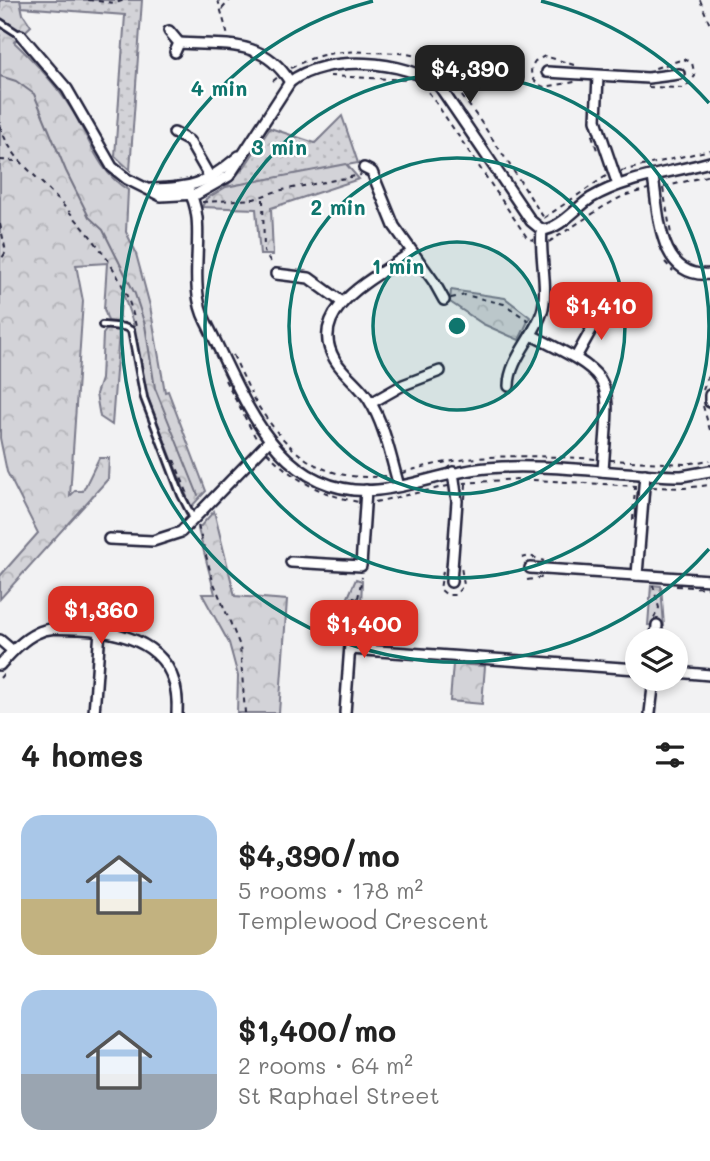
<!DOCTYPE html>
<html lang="en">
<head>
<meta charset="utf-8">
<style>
	:root { --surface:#fff; --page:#f6f6f6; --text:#222; --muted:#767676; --accent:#d93025 }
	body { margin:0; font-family:Mali,sans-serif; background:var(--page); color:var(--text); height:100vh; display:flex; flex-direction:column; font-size:26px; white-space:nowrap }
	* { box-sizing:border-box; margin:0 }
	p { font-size:23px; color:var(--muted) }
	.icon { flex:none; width:38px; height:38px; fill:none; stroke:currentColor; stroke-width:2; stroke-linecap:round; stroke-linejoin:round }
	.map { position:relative; height:713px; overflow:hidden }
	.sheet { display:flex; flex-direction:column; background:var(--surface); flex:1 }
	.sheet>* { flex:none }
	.tools { position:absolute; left:625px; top:628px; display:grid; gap:14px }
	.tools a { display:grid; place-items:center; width:63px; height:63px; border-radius:50%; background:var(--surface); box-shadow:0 4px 10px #0003; font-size:35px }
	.price { position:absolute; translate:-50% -60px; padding:0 16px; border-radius:14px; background:var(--accent); color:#fff; font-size:23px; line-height:46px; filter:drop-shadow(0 2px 4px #0008) }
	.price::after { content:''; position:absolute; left:50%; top:42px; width:21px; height:16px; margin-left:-10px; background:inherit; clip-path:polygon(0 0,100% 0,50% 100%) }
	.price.selected { background:#222; color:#fff }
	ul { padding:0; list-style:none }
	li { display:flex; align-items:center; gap:21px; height:175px; padding:0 21px }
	li span { display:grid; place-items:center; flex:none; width:196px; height:140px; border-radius:21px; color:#555 }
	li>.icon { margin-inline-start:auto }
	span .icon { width:84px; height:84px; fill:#fffc; stroke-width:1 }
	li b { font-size:30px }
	h2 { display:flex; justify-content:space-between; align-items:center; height:84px; padding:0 21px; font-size:30px }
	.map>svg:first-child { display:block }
	.grass { fill:url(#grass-dots); stroke:#7a7a8a; stroke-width:2 }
	.park { fill:url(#park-crowns); stroke:#7a7a8a; stroke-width:2 }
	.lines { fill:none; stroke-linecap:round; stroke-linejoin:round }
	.stream { stroke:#727282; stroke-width:2 }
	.service-casing { stroke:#22223b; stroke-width:10 }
	.minor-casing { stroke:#22223b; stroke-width:14 }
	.path { stroke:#22223b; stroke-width:2; stroke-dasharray:5 5; stroke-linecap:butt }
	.service { stroke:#fff; stroke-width:4.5 }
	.minor { stroke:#fff; stroke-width:9 }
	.ring { fill:none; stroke:#0f766e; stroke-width:3.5 }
	.centre { fill:#0f766e; stroke:#fff; stroke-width:3.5 }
	.ring-label { font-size:21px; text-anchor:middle; font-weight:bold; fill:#0f766e; stroke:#fff; stroke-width:5; stroke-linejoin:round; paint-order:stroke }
</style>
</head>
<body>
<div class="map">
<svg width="710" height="713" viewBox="0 0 710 713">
	<defs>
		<pattern id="grass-dots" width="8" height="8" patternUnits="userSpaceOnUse" patternTransform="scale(1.75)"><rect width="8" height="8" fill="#d3d3d8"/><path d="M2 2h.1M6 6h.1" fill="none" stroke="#b5b5ba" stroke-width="1.8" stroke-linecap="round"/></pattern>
		<pattern id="park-crowns" width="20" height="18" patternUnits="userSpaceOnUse" patternTransform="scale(1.75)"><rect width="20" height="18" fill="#d3d3d8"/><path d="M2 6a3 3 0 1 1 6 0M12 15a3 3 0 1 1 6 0" fill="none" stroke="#b5b5ba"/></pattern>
	</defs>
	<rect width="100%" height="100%" fill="#f2f2f3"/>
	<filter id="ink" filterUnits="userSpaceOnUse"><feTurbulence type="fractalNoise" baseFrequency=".0143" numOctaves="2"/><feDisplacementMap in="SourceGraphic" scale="14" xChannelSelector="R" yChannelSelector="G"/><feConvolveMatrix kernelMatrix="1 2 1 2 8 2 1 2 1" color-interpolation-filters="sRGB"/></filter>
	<g filter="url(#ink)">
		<g class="grass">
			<path d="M20,0H142L130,170L115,156L125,15L21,7Z"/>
			<path d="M342,116L358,163L226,187L245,166L270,128L315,143Z"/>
			<path d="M107,329L119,331L112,425L100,417L96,394L101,379L103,334Z"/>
		</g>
		<g class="park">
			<path d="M0,0H20L23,14L31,26L14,42C35,62 55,83 70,107C90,138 96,170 128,190L126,232L135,250L150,306L165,392L168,391L206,491L191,507L146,393L133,323L122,291L119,323L108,321L104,309L107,263L76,265L83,301L70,496L75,491H83L99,458H109L108,479L0,599V576L38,533L7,472L0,438Z"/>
			<path d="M346,164L359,179L271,208L273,255H260L256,209L202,207L206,199L226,187Z"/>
			<path d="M451,290L505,298L530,317L519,340L483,324L450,302Z"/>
			<path d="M214,511L235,596L287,600L279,713H237L238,676L229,643L202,594H215L198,529Z"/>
			<path d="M356,579L362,581L361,605L345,604Z"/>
			<path d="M651,585L661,586L664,626L648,625Z"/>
			<path d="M453,664L485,666L482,704L450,701Z"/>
		</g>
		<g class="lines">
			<path class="stream" d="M0,76L16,81L34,94L66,171L89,217L103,230L135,294L145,325L155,388L198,495"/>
			<g class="service-casing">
				<g id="service">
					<path d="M0,22L20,35"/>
					<path d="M102,325L124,327L131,330L144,398L181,495L194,520"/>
				</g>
			</g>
			<g class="minor-casing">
				<g id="minor">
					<path d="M169,31L179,43L175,52"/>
					<path d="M21,35L67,89L112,167L127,179L161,196L197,194L229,176L290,82C324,54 407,59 440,87L531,221L542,230C560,229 577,207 591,198C626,177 671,173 710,162"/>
					<path d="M179,43C225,46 263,38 290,82"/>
					<path d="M547,72L648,78L679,74"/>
					<path d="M598,76L596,120L618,185"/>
					<path d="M174,133L189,141L212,181"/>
					<path d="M364,168L372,172L394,226L434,282L444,300"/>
					<path d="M653,177C659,213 658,279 710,274"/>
					<path d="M187,188C211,223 184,280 206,322C243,394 275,499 378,490C415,486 449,471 487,468C552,463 617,475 682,476L710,471"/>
					<path d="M151,189C193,188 206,184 239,156"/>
					<path d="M276,274L309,278L342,302"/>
					<path d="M531,335C620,379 609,376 603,471"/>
					<path d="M576,357L600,314"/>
					<path d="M509,386C509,360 534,337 542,312C549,289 539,255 542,230"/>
					<path d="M710,395V402"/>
					<path d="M371,403L403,385L440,371"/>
					<path d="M399,486C391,459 385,425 369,400C360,385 344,375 335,360C304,309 379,276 412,252"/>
					<path d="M109,539L153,541L181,532L270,440"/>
					<path d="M291,562L361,566L366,490"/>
					<path d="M530,568L710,580"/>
					<path d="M637,575L645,474"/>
					<path d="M451,582L457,501L453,472"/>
					<path d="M0,640L13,651"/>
					<path d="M656,640L657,625"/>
					<path d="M350,649L637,669"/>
					<path d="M0,665C11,653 22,640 37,633C50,626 65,629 80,629C133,632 181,650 177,713"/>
					<path d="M676,672L710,675"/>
					<path d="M94,713L100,630"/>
					<path d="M345,713L353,604"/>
					<path d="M650,713L654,679"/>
				</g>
			</g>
			<g class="path">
				<path d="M88,0L115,3L125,0"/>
				<path d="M218,0L228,36"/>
				<path d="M700,0L710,25"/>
				<path d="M222,9L230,0"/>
				<path d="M574,65L545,56L535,61C527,72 532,82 544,87L575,82"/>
				<path d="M291,68C316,54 339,50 368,52C387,53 409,51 426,60C456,74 522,186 544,218"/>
				<path d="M330,76L409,80"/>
				<path d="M273,81L278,77"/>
				<path d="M421,85L430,94L528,239L534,240"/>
				<path d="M648,87L685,88L695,76L692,63L684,59L652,69"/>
				<path d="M0,126C9,153 25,166 44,185C84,227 125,269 136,327"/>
				<path d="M592,135L598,153"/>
				<path d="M0,160L16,161"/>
				<path d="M621,171L710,150"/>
				<path d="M664,187L710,175"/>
				<path d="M663,188L671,234"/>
				<path d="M263,199L264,252L273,265"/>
				<path d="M202,202L254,199L277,191L361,175"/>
				<path d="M544,218L606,176"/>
				<path d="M0,224L6,252L0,261"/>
				<path d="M549,242L603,207L623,196L648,189"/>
				<path d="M665,262L673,271"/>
				<path d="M451,298L465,295L504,304L529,321"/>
				<path d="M233,355L251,393"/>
				<path d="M225,380L257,440"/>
				<path d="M703,390L710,371"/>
				<path d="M253,398C287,452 319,483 387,476"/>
				<path d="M703,406L710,430"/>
				<path d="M267,452C293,480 322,495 359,502"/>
				<path d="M174,460L189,497"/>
				<path d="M610,460L685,464L710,460"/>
				<path d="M402,473C468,452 530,455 597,459"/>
				<path d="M463,483L518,479L636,486"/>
				<path d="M652,487L684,488L710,485"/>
				<path d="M465,499L466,484"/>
				<path d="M375,502L448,486"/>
				<path d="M633,520L635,487"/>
				<path d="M198,526L213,581L240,646L245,713"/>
				<path d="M522,558L530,556L544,561"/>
				<path d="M443,571L440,589L447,595H455L464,585L461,567"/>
				<path d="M527,580L545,577"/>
				<path d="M653,585L659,608L654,618"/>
				<path d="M676,586L709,588"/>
				<path d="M358,598L362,577"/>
				<path d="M0,678L6,671"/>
			</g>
			<use href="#service" class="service"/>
			<use href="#minor" class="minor"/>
		</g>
	</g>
	<circle cx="457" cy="326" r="84" fill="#0f766e" fill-opacity=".12"/>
	<g class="ring">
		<circle cx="457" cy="326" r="84"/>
		<circle cx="457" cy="326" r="168"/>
		<circle cx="457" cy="326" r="252"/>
		<path d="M709 549A336 336 0 1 1 373 1M541 1A336 336 0 0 1 709 103"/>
	</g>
	<circle cx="457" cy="326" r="10" class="centre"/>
	<g class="ring-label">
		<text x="219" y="96">4 min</text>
		<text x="279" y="155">3 min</text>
		<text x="338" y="215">2 min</text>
		<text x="398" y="274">1 min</text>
	</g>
</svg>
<div class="tools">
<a><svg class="icon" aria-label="layers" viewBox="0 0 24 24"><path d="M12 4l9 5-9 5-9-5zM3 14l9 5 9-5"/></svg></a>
</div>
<b class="price selected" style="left:470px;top:105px">$4,390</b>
<b class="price" style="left:601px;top:342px">$1,410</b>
<b class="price" style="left:101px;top:646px">$1,360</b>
<b class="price" style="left:364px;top:660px">$1,400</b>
</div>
<section class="sheet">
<h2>4 homes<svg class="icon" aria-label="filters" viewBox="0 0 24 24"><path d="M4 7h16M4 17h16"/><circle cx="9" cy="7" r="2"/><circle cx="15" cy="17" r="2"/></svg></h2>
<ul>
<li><span style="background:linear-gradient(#a9c7e8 60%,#c2b280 0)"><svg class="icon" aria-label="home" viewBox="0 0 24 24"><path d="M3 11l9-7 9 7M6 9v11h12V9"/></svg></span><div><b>$4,390/mo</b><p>5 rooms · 178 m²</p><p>Templewood Crescent</p></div></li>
<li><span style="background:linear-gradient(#a9c7e8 60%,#9aa5b1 0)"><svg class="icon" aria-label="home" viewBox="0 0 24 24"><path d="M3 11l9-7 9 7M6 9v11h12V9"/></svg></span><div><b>$1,400/mo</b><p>2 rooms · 64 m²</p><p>St Raphael Street</p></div></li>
</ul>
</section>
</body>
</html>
